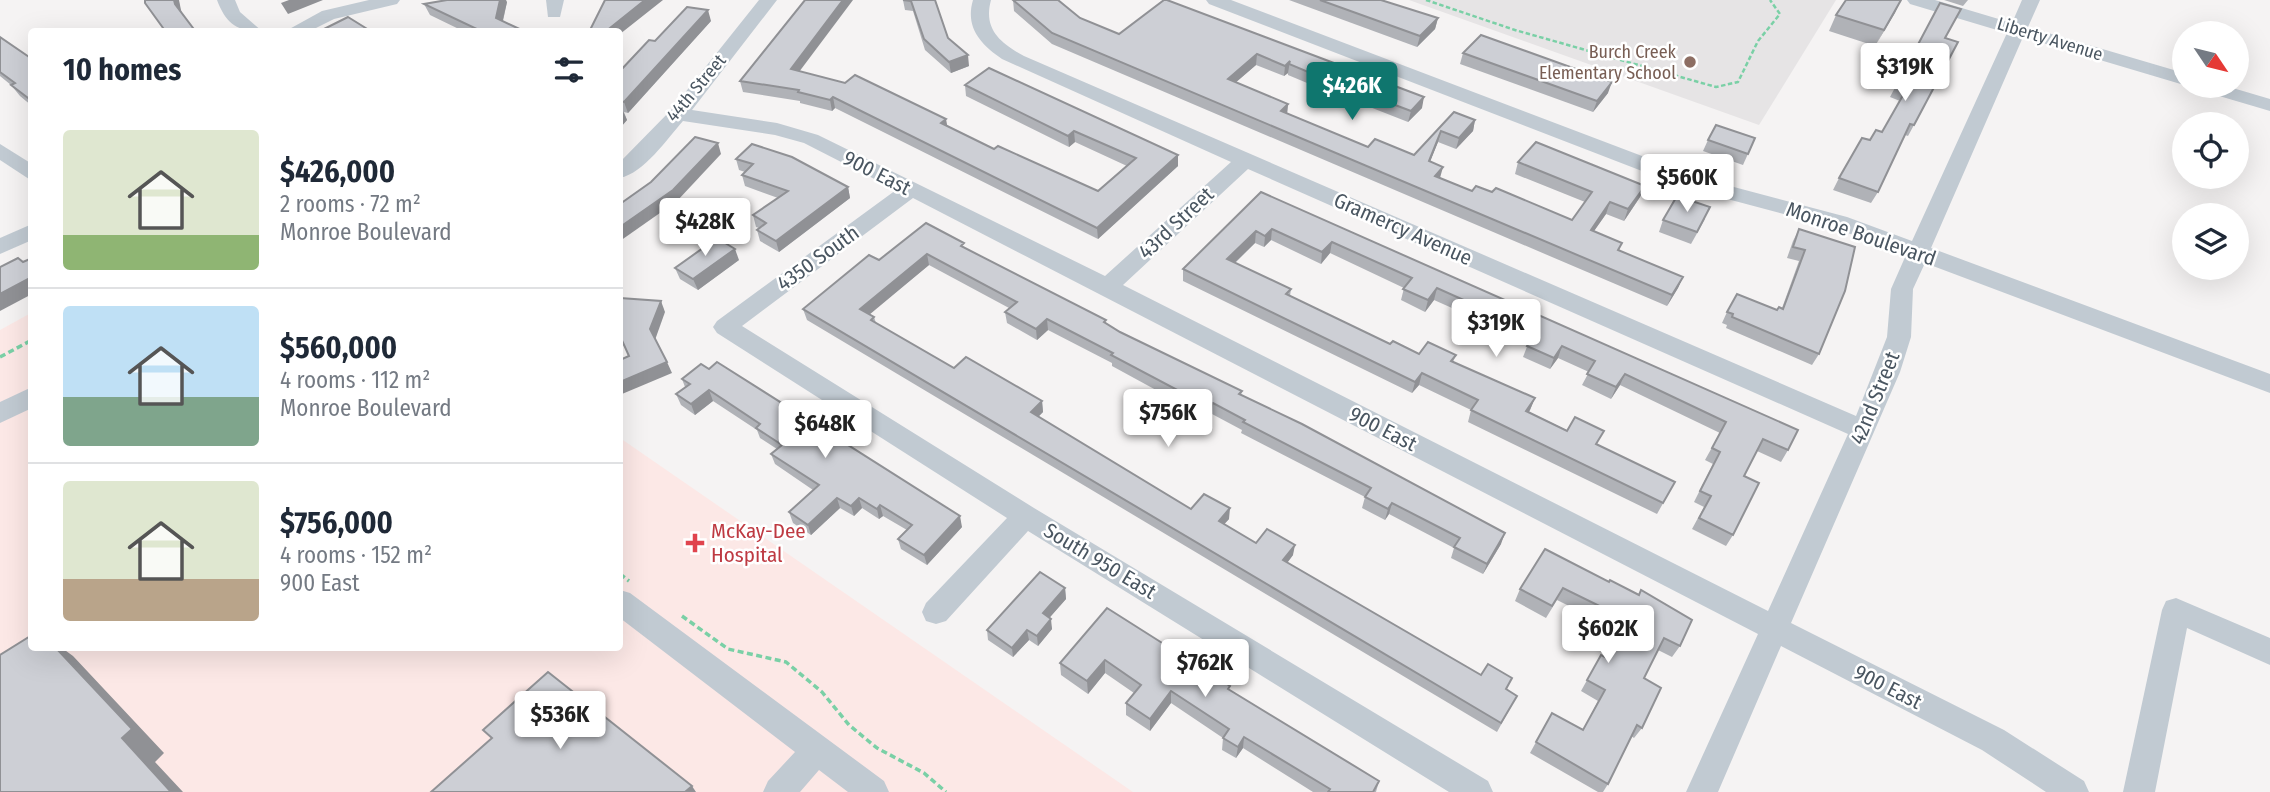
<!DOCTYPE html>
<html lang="en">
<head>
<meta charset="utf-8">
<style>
	:root { --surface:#fff; --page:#f6f6f7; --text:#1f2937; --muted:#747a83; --line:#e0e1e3; --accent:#0f766e }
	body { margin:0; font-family:"Fira Sans Condensed",sans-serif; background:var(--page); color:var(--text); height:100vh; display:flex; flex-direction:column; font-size:26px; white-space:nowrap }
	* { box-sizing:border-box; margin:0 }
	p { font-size:23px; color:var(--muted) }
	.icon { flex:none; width:38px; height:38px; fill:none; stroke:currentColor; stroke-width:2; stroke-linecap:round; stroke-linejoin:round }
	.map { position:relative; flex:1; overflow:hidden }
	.drawer { position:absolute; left:28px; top:28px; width:595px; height:623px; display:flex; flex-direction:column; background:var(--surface); border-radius:7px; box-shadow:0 7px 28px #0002 }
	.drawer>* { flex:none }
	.needle { width:46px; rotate:125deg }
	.buttons { position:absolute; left:2172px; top:21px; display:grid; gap:14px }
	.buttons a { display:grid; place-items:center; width:77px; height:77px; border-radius:50%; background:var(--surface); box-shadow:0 7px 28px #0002; font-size:35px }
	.price { position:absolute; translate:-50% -60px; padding:0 16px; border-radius:7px; background:#fff; color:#222; font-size:23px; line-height:46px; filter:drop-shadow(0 2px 4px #0008) }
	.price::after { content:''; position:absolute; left:50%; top:42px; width:21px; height:16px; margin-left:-10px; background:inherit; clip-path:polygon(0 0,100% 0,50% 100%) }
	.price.on { background:var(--accent); color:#fff }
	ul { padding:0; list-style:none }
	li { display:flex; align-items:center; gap:21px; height:175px; padding:0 35px }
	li+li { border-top:2px solid var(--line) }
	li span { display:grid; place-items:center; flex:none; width:196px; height:140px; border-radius:7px; color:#555 }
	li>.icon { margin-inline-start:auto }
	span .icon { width:84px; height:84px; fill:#fffc; stroke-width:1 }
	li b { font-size:30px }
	h2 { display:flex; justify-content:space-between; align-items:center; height:84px; padding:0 35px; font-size:30px }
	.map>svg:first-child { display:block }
	.education { fill:#e6e4e5 }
	.medical { fill:#fce8e6 }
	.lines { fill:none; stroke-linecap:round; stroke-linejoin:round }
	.path-far1 { stroke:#7ad0a6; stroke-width:2.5; stroke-dasharray:4.5 2.5; stroke-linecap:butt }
	.path { stroke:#7ad0a6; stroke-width:3.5; stroke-dasharray:6 3.5; stroke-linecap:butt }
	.minor { fill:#c1cad2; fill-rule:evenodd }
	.wall { fill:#b0b2b7 }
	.shaded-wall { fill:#909195 }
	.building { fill:#cdcfd5; stroke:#909195; stroke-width:2 }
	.education-dot { fill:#8d6e63; stroke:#fff; stroke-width:2.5 }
	.health-dot { fill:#e0444e; stroke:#fff; stroke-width:2.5 }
	.labels { text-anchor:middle; stroke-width:5; stroke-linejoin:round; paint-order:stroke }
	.far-street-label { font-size:18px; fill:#4a5661; stroke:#fff }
	.far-education-label { font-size:18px; fill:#785e54; stroke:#fff; text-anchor:end }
	.street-label { font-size:21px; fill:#4a5661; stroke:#fff }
	.health-label { font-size:21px; fill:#be3a42; stroke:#fff; text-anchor:start }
</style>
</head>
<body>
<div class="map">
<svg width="2270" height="792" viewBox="0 0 2270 792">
	<rect width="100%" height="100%" fill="#f5f3f3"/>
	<path class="education" d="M1409,0H1836L1759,125Z"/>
	<path class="medical" d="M31,313L32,648H620V438L1133,792H0V330Z"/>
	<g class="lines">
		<path class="path-far1" d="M1426,0L1515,30L1716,87L1738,82L1758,41L1780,14L1770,0"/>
		<g class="path">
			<path d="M0,357L32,340"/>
			<path d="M620,574L629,581"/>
			<path d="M682,616L728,649L786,662L822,692L849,725L877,748L924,773L946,792"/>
		</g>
		<g class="minor">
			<path d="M217,0H235L240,12L263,32C238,32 226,24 217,0Z"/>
			<path d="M369,0H400L397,4L334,19L308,32H284L322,11Z"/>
			<path d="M546,0H564L560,17H548Z"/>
			<path d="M759,0H777L692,110L777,123L818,135L1105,276L1231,162L1002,59C980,44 965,27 973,0H991C983,29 1000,43 1024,56L1856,416L1887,337L1891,289L1906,255L1832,227L1686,188L1209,4L1206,0H1231L1700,178L1847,217L1912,241L2007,33L1910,4L1907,0H1935L2012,23L2022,0H2040L2028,27L2184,73V85L2023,37L1931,248L2270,374V393L1925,263L1913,289L1911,337L1900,372L1791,623L2004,730L2084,781L2089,792H2046L1982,750L1781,646L1718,792H1686L1758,634L913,198L742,326L1034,508L1488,781L1493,792H1449L1028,531L946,621L936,624L926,621L922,612L926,603L1007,518L717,333L713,327L717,321L896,190L804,143L775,135L683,121C667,139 644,173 620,178V162L672,109ZM1248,169L1848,434L1768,611L1123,285Z"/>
			<path d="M2196,86H2226L2270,99V111L2199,90Z"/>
			<path d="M0,144L32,164V181L0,160Z"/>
			<path d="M32,224V240L0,254V238Z"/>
			<path d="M32,387V408L0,423V402Z"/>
			<path d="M620,590L630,593L884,781L889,792H848L819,770L800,792H763L768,781L795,752L620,618Z"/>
			<path d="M2176,598L2270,638V665L2187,628L2155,792H2123L2162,610L2166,601Z"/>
		</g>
	</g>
	<g class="wall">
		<path d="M903,0L936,3L948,38L969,66L951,73L925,50L913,11L905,10Z"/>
		<path d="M1013,0L1080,18L1119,34L1164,0L1422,108L1408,122L1357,102L1350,109L1329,101L1331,93L1288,75V73L1284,76L1256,65L1236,82L1288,104L1287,113L1368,147L1414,155L1454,112L1475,120L1473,131L1456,149L1438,142L1430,161L1440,178L1472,191L1492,192L1572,220L1585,202L1515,174L1518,162L1645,186L1640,197L1624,221L1606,214L1594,231L1622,243L1619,250L1683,277L1678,288L1667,306L1052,44L1014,11Z"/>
		<path d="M1289,0H1381L1438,18L1435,29L1417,47Z"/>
		<path d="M1901,0L1875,46L1829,31L1836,15Z"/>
		<path d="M1944,0H1968L1963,6Z"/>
		<path d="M507,2L503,21L526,32H465L430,15L424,4Z"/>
		<path d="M1940,3L1945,38L1914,125L1908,136L1905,135L1878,192L1871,203L1833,190L1839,178L1870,140L1882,132L1900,101L1890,97Z"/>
		<path d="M711,21L628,113L624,112L627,120L620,128V71L655,41Z"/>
		<path d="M0,37L32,59V106L20,96L11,85L0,76Z"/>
		<path d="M1463,53L1608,93L1593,112L1460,64Z"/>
		<path d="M800,71L947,127L994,149L1098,191L1127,166L1075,142L1069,147L966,96L965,85L1178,155V166L1098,239L835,108L832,111L800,103V101L743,92L740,81Z"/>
		<path d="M1755,138L1743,165L1703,151L1708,140Z"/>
		<path d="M736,159L848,187L850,198L779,252L760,241L757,230L759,228L756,227L753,215L778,198L745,186L742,175L745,172L739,170Z"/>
		<path d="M1261,192L1788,450L1781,462L1757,451L1744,476L1733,535L1726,546L1692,529L1704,507L1694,502L1713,464L1705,460L1720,433L1620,385L1611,399L1582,385L1589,372L1558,358L1550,369L1523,357L1528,344L1489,326L1483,334L1467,326L1470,316L1434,300L1425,312L1401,300L1404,288L1330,253L1321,264L1271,240L1264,247L1255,243L1235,263L1291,289L1290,296L1390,344L1419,354L1456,355L1453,362L1535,398L1529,412L1675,482L1657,514L1468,422L1471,410L1419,385L1412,393L1183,281V269Z"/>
		<path d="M1705,219L1691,244L1659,232L1663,220Z"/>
		<path d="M1799,229L1855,247L1819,354L1812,365L1726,328L1727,325L1722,323L1727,312L1777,310L1782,308L1799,261L1787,258L1793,241Z"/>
		<path d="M965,248L1120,332L1242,391L1241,395L1501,544L1483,574L1451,558L1454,548L1389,514L1385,520L1362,508L1365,497L1241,433L1242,430L1212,414L1200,427L1176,414V403L1178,402L1112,366V363L1048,330L1037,340L1007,323L1005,312L1009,308L929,265L869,314L874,317L876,323L954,368L1042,401L1043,412L1038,417L1191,509L1229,519L1224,524L1256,543L1293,555L1287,563L1517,696L1497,732L807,320L803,309L879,260Z"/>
		<path d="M739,260L698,290L680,279L675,268Z"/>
		<path d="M701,364L962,527L927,565L901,549L898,539L907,530L883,516L879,519L862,508L854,516L840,508L811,535L793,523L789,512L813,490L775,464L771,454L777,449L760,438L757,430L713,401L695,415L681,405L676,394L685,387L682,379Z"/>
		<path d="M1545,549L1680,646L1672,657L1658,650L1644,678L1642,728L1634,738L1631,736L1608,784L1603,792H1598L1530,753L1552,713L1583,730L1598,701L1581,691L1601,655L1606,658L1619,631L1557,600L1546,618L1515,601L1520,589Z"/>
		<path d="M1065,588L1066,599L1049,618L1052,629L1038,646L1029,640L1013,657L988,640L987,630Z"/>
		<path d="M1107,608L1230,691L1379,781L1376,792H1313L1243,748L1236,758L1222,750L1223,738L1171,703L1150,731L1126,715V703L1134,693L1105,673L1088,694L1061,675L1060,663Z"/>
	</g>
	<g class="shaded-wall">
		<path d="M174,0H179L182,15L175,4Z"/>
		<path d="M289,0H323L288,14L281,3Z"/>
		<path d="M500,0H506L507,2L501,28L496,18Z"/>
		<path d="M645,0H663L620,34V32H605Z"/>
		<path d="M843,0H853L793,80L791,69Z"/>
		<path d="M1901,0L1895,13L1875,46L1884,30Z"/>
		<path d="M708,10L711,21L628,113L624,102Z"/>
		<path d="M1438,18L1435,29L1417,47L1420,36Z"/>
		<path d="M1257,54L1256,65L1227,90L1228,79Z"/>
		<path d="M968,55L969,66L951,73L949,62Z"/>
		<path d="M1290,61L1288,73L1284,76L1285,66Z"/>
		<path d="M1612,82L1608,93L1593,112L1597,101Z"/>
		<path d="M1358,91L1357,102L1350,109L1352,98Z"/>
		<path d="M833,97L835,108L832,111L830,100Z"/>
		<path d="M1424,97L1422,108L1408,122L1411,111Z"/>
		<path d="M1288,104L1287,115L1281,111Z"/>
		<path d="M622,109L627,120L620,128V112Z"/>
		<path d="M946,119L948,130L941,123Z"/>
		<path d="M1475,120L1473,131L1456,149L1459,138Z"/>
		<path d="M1074,131L1075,142L1069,147L1068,136Z"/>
		<path d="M1441,131L1438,142L1426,172L1429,161Z"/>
		<path d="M718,143L721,154L677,201L620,241V227Z"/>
		<path d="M1178,155V166L1098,239L1097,228Z"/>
		<path d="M1443,167L1440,178L1435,176Z"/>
		<path d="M1645,186L1640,197L1624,221L1628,209Z"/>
		<path d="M848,187L850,198L779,252L776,241Z"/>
		<path d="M1610,202L1606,214L1587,241L1591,230Z"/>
		<path d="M1272,229L1271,240L1264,247L1265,236Z"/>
		<path d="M1256,231L1255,243L1226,271L1227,259Z"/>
		<path d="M1332,242L1330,253L1321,264L1322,252Z"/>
		<path d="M735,249L739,260L698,290L693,279Z"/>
		<path d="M927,254L929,265L863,320L860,309Z"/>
		<path d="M32,277V294L0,311V294Z"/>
		<path d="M1683,277L1678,288L1667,306L1672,295Z"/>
		<path d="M1437,288L1434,300L1425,312L1428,300Z"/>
		<path d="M661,301L665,312L655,340L650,329Z"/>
		<path d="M1493,314L1489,326L1483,334L1487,322Z"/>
		<path d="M1047,319L1048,330L1037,340L1036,329Z"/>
		<path d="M1562,346L1558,358L1550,369L1554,358Z"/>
		<path d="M667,362L672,373L622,394L620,388V382Z"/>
		<path d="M1422,373L1419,385L1412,393L1415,382Z"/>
		<path d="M1625,374L1620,385L1611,399L1616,387Z"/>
		<path d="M709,390L713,401L695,415L691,404Z"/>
		<path d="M1535,398L1530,410L1522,422L1526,411Z"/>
		<path d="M1042,401L1043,412L1032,423L1031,412Z"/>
		<path d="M1213,403L1212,414L1200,427L1201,416Z"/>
		<path d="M837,498L840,508L811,535L808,525Z"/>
		<path d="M859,498L862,508L854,516L851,506Z"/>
		<path d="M1392,503L1389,514L1385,520L1388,509Z"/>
		<path d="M880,505L883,516L879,519L877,509Z"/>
		<path d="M1230,508L1229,519L1218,531L1219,521Z"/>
		<path d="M960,516L962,527L927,565L924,555Z"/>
		<path d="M1505,533L1501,544L1483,574L1487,564Z"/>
		<path d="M1295,545L1293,555L1281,571L1283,560Z"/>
		<path d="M1065,588L1066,599L1044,624L1043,613Z"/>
		<path d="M1051,619L1052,629L1038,646L1037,636Z"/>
		<path d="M1027,630L1029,640L1013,657L1012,648Z"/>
		<path d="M56,648H62L73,656L164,753L155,762L183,792H171L122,738Z"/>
		<path d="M1105,660V673L1088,694L1087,681Z"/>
		<path d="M1171,691V703L1150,731V719Z"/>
		<path d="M1244,737L1243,748L1236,758L1238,747Z"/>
		<path d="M692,786L696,792H685Z"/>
	</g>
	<g class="building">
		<path d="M145,0H174L175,4L196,32H166L145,3Z"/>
		<path d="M447,0H500L496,18L526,32H483L424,4Z"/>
		<path d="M605,0H645L605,32H589Z"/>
		<path d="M805,0H843L791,69L845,83L855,75L946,119L941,123L994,149L998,146L1098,191L1136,158L1074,131L1068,136L965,85L989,68L1178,155L1097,228L833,97L830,100L798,92L799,90L740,81Z"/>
		<path d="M903,0H935L948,38L968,55L949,62L924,39L911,1Z"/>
		<path d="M1013,0H1058L1080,18L1119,34L1164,0H1167L1424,97L1411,111L1358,91L1352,98L1331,90L1337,84L1289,64L1290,61L1285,66L1257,54L1228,79L1288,104L1281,111L1368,147L1375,139L1414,155L1454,112L1475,120L1459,138L1441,131L1429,161L1443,167L1435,176L1472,191L1476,186L1492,192L1496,188L1572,220L1592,192L1518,162L1536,142L1645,186L1628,209L1610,202L1591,230L1622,243L1618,250L1683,277L1672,295L1052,33Z"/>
		<path d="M1320,0H1381L1438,18L1420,36Z"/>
		<path d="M1846,0H1901L1884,30L1836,15Z"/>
		<path d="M1940,3L1961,9L1945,38L1958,42L1914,125L1910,124L1878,192L1839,178L1862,138L1870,140L1876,130L1882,132L1906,90L1896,86Z"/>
		<path d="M687,7L708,10L624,102L620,101V71L649,40L655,41Z"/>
		<path d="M348,17L372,32H328L324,29Z"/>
		<path d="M1481,35L1612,82L1597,101L1463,53Z"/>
		<path d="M0,37L32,59V101L11,85L15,83L0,72Z"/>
		<path d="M1716,125L1755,138L1748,154L1708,140Z"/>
		<path d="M695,137L718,143L673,190L620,227V204L651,182Z"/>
		<path d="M752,144L792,157L848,187L776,241L757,230L766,223L753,215L788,191L742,175L753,164L736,159Z"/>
		<path d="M1261,192L1798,430L1788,450L1763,439L1744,476L1759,483L1733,535L1699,518L1711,496L1700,491L1720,452L1712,448L1726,422L1625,374L1616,387L1587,374L1595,361L1562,346L1554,358L1527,346L1536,334L1493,314L1487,322L1471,315L1477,306L1437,288L1428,300L1403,289L1412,278L1332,242L1322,252L1272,229L1265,236L1256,231L1227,259L1291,289L1286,294L1390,344L1393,341L1419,354L1428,342L1456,355L1451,361L1535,398L1526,411L1567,431L1575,417L1604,431L1596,444L1675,482L1663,503L1471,410L1478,400L1422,373L1415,382L1183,269Z"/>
		<path d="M1677,196L1710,207L1697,232L1663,220Z"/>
		<path d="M926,223L964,243L961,246L1106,320L1104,322L1120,332L1242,391L1239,394L1302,424L1505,533L1487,564L1454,547L1460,538L1392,503L1388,509L1365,497L1371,488L1243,422L1245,420L1213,403L1201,416L1176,403L1185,394L1111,355L1113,353L1047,319L1036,329L1005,312L1017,302L927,254L860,309L874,317L871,320L954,368L966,357L1042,401L1031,412L1191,509L1204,494L1230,508L1219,521L1256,543L1267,529L1295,545L1283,560L1481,675L1488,664L1512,678L1506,689L1517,696L1501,723L803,309L869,255L879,260Z"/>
		<path d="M1799,229L1855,247L1845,291L1819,354L1732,317L1733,314L1727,312L1737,294L1777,310L1779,307L1783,309L1805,250L1793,247Z"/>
		<path d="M717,238L735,249L693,279L675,268Z"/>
		<path d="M18,258L23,262L32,258V277L0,294V267Z"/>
		<path d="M620,298L661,301L650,329L667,362L620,382V360L629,356L620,336Z"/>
		<path d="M717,362L960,516L924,555L898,539L912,525L880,505L877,509L859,498L851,506L837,498L808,525L789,512L819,485L771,454L782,445L756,428L760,424L709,390L691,404L676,394L690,384L682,379L701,364L709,369Z"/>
		<path d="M1545,549L1609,582L1610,580L1639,595L1641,590L1692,620L1680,646L1664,638L1644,678L1661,688L1642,728L1637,725L1608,784L1536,742L1552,713L1583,730L1605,690L1587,680L1601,655L1607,658L1626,619L1563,588L1552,606L1520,589Z"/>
		<path d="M1040,572L1065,588L1043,613L1051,619L1037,636L1027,630L1012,648L987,630Z"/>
		<path d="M1107,608L1230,686L1228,689L1379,781L1373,792H1328L1330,789L1244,737L1238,747L1223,738L1229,729L1171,691L1150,719L1126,703L1141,685L1105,660L1087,681L1060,663Z"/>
		<path d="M32,635V648H56L132,729L122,738L171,792H0V655Z"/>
		<path d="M548,672L692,786L685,792H431L492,738L483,730Z"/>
	</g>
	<circle class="education-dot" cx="1690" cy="62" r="7"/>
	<path class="health-dot" d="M691.5 532.5h7v7h7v7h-7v7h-7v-7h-7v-7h7z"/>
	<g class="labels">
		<g class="far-street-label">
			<text transform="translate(2050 39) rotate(17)" y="6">Liberty Avenue</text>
			<text transform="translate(696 88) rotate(-50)" y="6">44th Street</text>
		</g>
		<g class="far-education-label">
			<text x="1676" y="58">Burch Creek<tspan x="1676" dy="21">Elementary School</tspan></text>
		</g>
		<g class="street-label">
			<text transform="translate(877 173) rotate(27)" y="7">900 East</text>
			<text transform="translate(1176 223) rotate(-43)" y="7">43rd Street</text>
			<text transform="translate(1403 229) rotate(24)" y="7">Gramercy Avenue</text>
			<text transform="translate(1861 234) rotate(19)" y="7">Monroe Boulevard</text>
			<text transform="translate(818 258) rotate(-36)" y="7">4350 South</text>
			<text transform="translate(1875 398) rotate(-68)" y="7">42nd Street</text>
			<text transform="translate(1383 429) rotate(27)" y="7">900 East</text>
			<text transform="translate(1100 561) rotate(31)" y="7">South 950 East</text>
			<text transform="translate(1888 687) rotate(27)" y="7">900 East</text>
		</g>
		<g class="health-label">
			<text x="711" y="538">McKay-Dee<tspan x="711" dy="24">Hospital</tspan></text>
		</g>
	</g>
</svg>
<div class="buttons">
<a><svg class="needle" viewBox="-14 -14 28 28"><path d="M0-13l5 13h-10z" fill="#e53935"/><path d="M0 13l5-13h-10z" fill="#747a83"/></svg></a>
<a><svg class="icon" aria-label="locate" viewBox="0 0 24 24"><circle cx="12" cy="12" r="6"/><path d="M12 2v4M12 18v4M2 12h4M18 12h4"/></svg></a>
<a><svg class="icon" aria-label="layers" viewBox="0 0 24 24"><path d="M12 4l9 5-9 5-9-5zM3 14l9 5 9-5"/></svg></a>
</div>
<b class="price" style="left:1905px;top:103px">$319K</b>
<b class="price on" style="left:1352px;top:122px">$426K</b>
<b class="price" style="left:1687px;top:214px">$560K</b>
<b class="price" style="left:705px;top:258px">$428K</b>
<b class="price" style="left:1496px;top:359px">$319K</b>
<b class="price" style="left:1168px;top:449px">$756K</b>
<b class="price" style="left:825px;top:460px">$648K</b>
<b class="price" style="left:1608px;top:665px">$602K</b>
<b class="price" style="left:1205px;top:699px">$762K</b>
<b class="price" style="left:560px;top:751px">$536K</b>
<section class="drawer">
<h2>10 homes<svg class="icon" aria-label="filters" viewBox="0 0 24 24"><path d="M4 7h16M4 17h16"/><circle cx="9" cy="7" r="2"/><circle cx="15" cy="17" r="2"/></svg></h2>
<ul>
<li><span style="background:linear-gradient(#dfe7d0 75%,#8fb573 0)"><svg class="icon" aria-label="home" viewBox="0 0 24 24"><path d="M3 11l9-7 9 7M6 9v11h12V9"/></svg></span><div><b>$426,000</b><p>2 rooms · 72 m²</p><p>Monroe Boulevard</p></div></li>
<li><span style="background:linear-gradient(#bfe0f5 65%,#7fa58c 0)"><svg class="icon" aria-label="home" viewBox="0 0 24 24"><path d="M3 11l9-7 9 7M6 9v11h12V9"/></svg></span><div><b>$560,000</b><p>4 rooms · 112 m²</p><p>Monroe Boulevard</p></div></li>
<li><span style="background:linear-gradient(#dfe7d0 70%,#b9a48a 0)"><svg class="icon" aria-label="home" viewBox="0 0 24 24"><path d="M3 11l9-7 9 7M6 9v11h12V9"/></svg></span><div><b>$756,000</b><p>4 rooms · 152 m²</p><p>900 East</p></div></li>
</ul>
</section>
</div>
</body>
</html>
